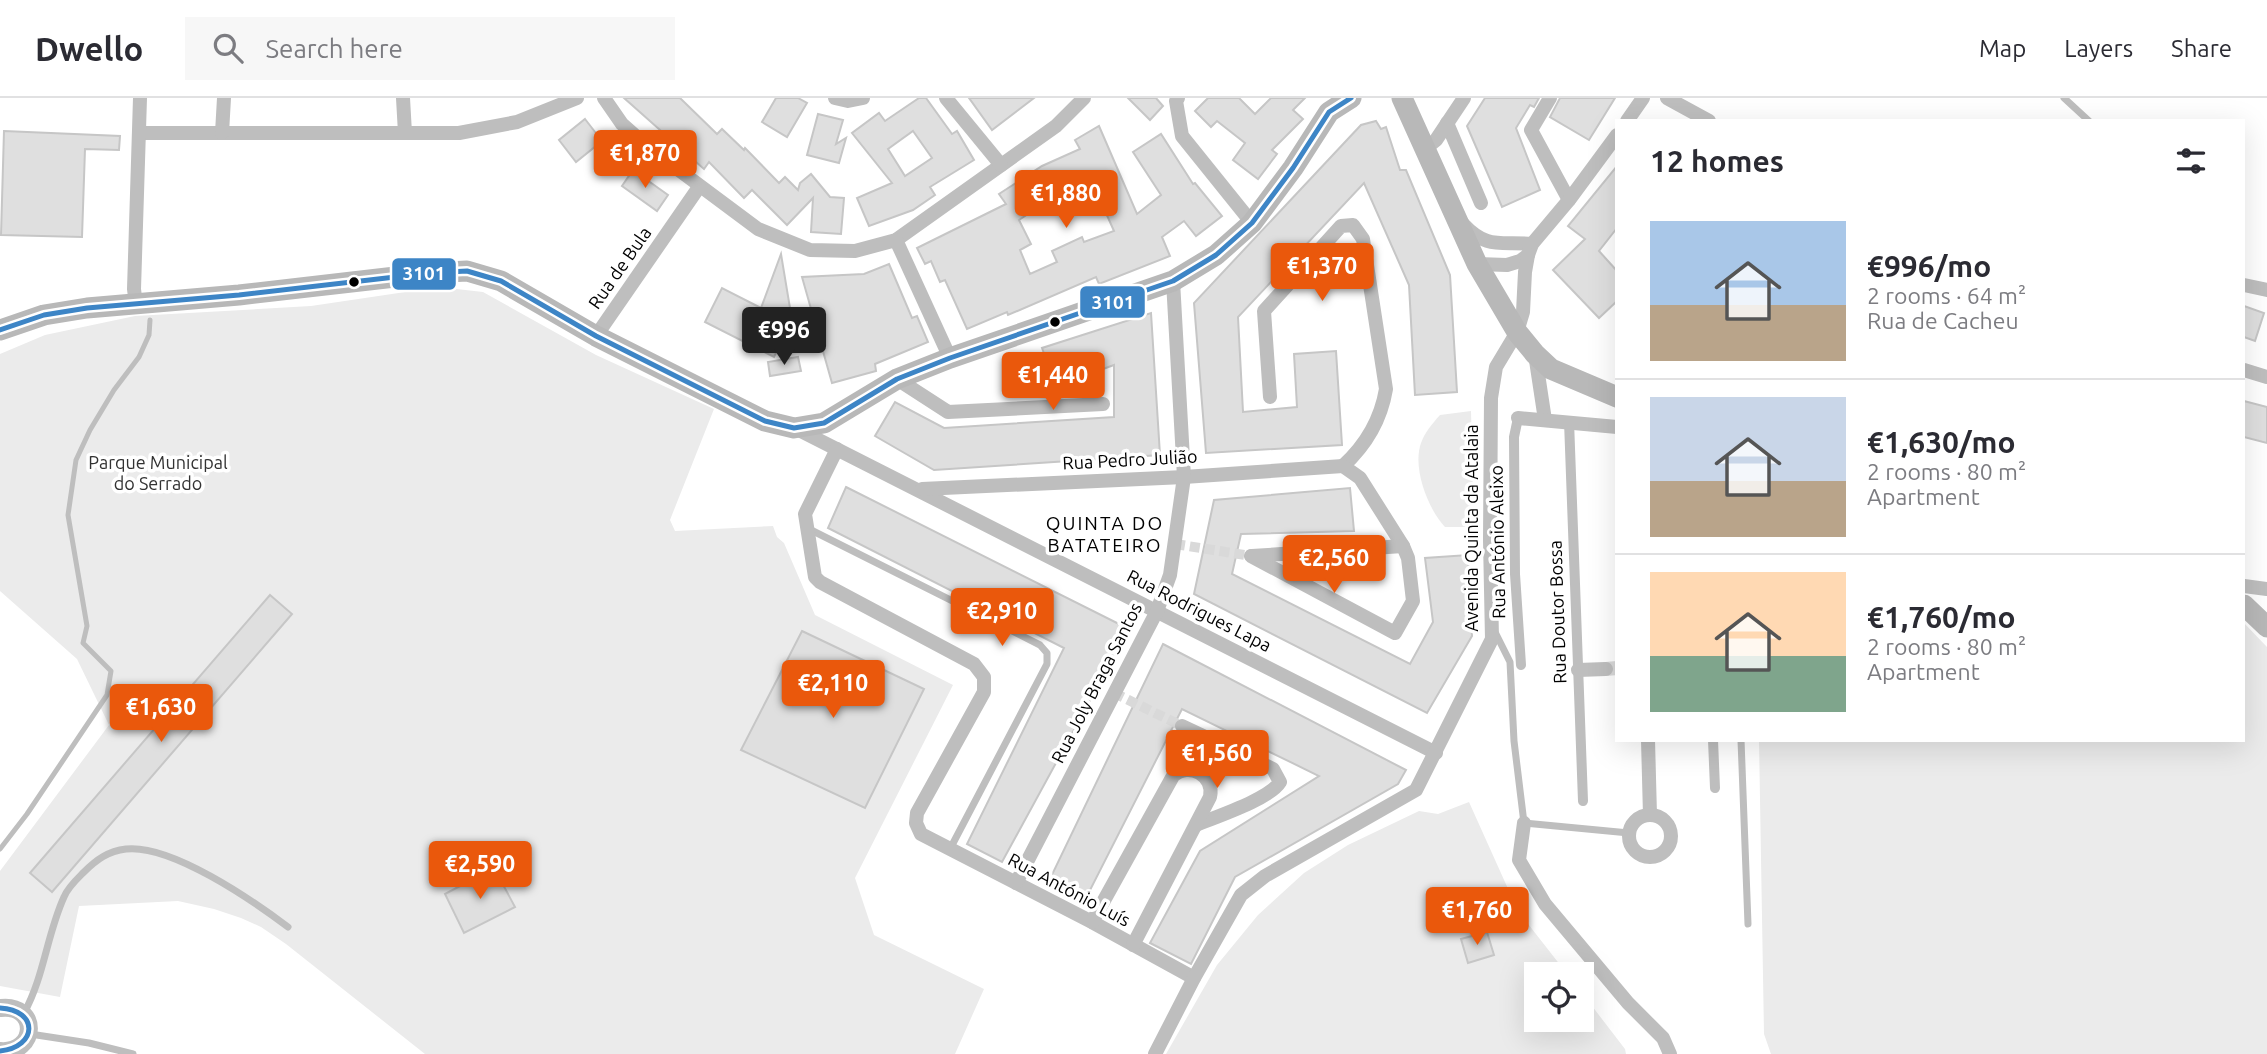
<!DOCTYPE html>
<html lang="en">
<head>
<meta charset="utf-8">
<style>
	:root { --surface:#fff; --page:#f7f7f7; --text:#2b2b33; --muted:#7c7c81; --line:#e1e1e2; --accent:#ea580c }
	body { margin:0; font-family:Ubuntu,sans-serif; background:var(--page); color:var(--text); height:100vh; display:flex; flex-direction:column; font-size:26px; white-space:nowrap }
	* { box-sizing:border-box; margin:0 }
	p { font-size:23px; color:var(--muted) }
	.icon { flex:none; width:38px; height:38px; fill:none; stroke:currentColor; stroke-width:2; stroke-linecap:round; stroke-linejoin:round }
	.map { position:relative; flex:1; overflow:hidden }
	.panel { position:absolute; left:1615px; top:21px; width:630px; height:623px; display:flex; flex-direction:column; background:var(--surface); border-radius:0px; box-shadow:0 7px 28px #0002 }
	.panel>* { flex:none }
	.controls { position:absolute; left:1524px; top:864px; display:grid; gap:14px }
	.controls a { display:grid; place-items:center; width:70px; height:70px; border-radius:0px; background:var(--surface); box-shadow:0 7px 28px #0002; font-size:35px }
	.price { position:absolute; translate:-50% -60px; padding:0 16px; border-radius:7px; background:var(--accent); color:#fff; font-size:23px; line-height:46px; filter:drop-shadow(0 2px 4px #0008) }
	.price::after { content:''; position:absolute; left:50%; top:42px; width:21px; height:16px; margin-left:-10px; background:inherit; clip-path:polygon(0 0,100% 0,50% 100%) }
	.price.selected { background:#222; color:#fff }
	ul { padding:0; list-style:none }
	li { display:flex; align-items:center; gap:21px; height:175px; padding:0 35px }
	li+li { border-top:2px solid var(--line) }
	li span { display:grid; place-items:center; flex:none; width:196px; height:140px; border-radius:0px; color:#555 }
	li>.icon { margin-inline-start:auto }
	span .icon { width:84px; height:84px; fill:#fffc; stroke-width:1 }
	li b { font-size:30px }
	h2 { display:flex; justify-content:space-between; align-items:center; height:84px; padding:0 35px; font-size:30px }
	header { display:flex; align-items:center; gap:42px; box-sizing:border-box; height:98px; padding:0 35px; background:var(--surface); border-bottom:2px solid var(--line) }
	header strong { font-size:33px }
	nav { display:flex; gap:38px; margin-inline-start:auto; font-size:24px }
	.search { width:490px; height:63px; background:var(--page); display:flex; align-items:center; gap:18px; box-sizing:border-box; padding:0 24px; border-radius:0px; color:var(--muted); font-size:26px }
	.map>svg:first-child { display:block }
	.green { fill:#ebebeb }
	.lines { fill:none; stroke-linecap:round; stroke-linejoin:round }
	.stream { stroke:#bebebe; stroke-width:5 }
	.building { fill:#dfdfdf; stroke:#c6c6c6; stroke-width:2; fill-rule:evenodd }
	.pedestrian-tunnel { stroke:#d9d9d9; stroke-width:10; stroke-dasharray:10 5; stroke-linecap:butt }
	.minor-tunnel { stroke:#d9d9d9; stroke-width:14; stroke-dasharray:14 7; stroke-linecap:butt }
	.service { stroke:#bebebe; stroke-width:7 }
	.pedestrian { stroke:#bebebe; stroke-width:10 }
	.minor { stroke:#bebebe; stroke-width:14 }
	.tertiary { stroke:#bebebe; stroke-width:18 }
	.secondary { stroke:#b8b8b8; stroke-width:21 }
	.bus-1-casing { stroke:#fff; stroke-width:10 }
	.bus-1 { stroke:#3d85c6; stroke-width:5 }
	.bus-dot { fill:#000; stroke:#fff; stroke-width:2.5 }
	.labels { text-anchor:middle; stroke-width:7; stroke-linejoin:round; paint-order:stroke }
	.street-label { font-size:18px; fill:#000; stroke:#fff }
	.park-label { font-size:18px; fill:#323232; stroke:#fff }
	.neighbourhood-label { font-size:19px; letter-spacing:2px; fill:#000; stroke:#fff }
	.line-badge { stroke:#fff; stroke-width:2.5 }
	.badge-label { font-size:19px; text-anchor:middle; font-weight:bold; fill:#fff }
</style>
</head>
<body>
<header>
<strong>Dwello</strong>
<div class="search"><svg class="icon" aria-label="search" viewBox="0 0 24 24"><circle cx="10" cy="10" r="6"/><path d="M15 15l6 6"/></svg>Search here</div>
<nav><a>Map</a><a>Layers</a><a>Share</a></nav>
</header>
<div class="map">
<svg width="2267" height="956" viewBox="0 0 2267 956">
	<rect width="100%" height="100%" fill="#fff"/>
	<g class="green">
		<path d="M439,189L483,194L596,257L714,311L670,422L675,433L773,428L777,439L784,445L815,517L953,587L855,780L874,837L984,891L955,956H425L286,846L261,829L241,820L214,811L178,803L79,808L60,899L0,888V773L109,627L77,561L0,493V256L45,237L135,218L311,208Z"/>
		<path d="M1471,313L1474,429H1445C1428,411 1412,370 1421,345C1425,334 1432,326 1440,317Z"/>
		<path d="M2244,525L2267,549V956H1771L1764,936L1759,642H2244Z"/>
		<path d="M1469,704L1518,813L1568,877H1536V922H1582V895L1625,951L1626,956H1166L1217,867L1258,817L1304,775L1348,747L1419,713L1438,716Z"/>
	</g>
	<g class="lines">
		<path class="stream" d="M0,751L27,716L107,597L111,573L83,545L87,528L68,417L76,362L90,332L114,292L139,259L149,237L150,222"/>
	</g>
	<g class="building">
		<path d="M624,0H680L717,36L722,31L744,52L745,50L779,85L785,79L798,92L800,85L811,76L830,99L844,100L841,136L811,134L813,100L787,127L752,92L744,100L709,64L704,71Z"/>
		<path d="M776,0H798L807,5L787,39L762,24Z"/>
		<path d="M919,0H926L952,36L957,33L974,62L930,89L935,97L913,112L869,128L857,100L892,85L852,35L879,15L885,23ZM913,33L932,60L905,78L888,51Z"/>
		<path d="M969,0H1034L992,32Z"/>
		<path d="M1128,0H1156L1163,8L1150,22Z"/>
		<path d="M1208,0H1239L1255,16L1271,0H1305L1293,12L1303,21L1272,52L1277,56L1258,81L1233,62L1245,45L1217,23L1211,29L1195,13Z"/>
		<path d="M1485,0H1539L1534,9L1530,7L1516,30L1540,92L1502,109L1467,28Z"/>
		<path d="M1560,0H1615L1589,42L1550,19Z"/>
		<path d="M818,16L843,22L836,46L846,40L839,65L807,57Z"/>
		<path d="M585,21L602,43L576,64L559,42Z"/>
		<path d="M1376,23L1381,31L1386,29L1400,72H1406L1450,177L1457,294L1415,297L1409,187L1364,85L1238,219L1243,314L1297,309L1294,256L1336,253L1342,347L1206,355L1194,205L1361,27Z"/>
		<path d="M1099,28L1137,116L1161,97L1133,54L1161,36L1193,86L1195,85L1222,118L1196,138L1184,123L1162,139L1170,158L1099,186L1096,179L1008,217L1007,214L967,231L945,182L940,184L931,163L925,166L917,150L1006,106L999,96L1042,68L1080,51L1075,42ZM1093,86L1114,133L1084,144L1082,139L1052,153L1057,164L1030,176L1020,152L1031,146L1019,122L1052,100L1054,104Z"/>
		<path d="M4,33L120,38L119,52L85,51L82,139L1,137Z"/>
		<path d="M1617,68V130L1599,153L1617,173V203L1599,220L1553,172L1585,141L1568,128Z"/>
		<path d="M633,72L668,97L657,113L622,88Z"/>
		<path d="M781,156L792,222L774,259L705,224L722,190L761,210Z"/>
		<path d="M889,166L912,220L917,218L928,244L875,266L876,273L832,285L802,179L864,176Z"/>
		<path d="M2244,208L2264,215L2255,243L2244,239Z"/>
		<path d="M1151,215L1160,357L934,372L875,338L895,304L944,330L1114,319V267L1056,288L1042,250Z"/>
		<path d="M798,259L801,273L770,278L768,264Z"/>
		<path d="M2244,303L2267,309V345L2244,339Z"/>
		<path d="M846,389L1129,531L1002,764L967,746L1064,550L828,430Z"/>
		<path d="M1350,390L1354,433L1241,436L1232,476L1410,566L1433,524L1425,460L1468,457L1472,538L1427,615L1194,496L1214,402Z"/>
		<path d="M270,497L292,516L52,794L30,775Z"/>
		<path d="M802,533L924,591L865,710L741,652Z"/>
		<path d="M1163,546L1406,672L1398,686L1235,779L1191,866L1150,845L1200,753L1319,678L1182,611L1084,804L1048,785Z"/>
		<path d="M494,770L515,809L464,835L445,796Z"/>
		<path d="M1487,834L1494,857L1468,865L1461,841Z"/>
	</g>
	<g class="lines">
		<g class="pedestrian-tunnel">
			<path d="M1175,446L1251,458"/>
			<path d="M1114,595L1182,628"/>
		</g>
		<path class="minor-tunnel" d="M1606,571L1617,570"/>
		<g class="service">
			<path d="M2064,0L2089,23"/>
			<path d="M807,430L1040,547L1047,555V566L950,751"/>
			<path d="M1496,536L1510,564L1514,643L1524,725L1629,735"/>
			<path d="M1741,642L1748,826"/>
			<path d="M24,915C44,879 47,836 64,799C68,789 77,781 84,774C96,762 108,753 126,751C171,746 252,802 288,829"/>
			<path d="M30,936L89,945L133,956"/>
		</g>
		<g class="pedestrian">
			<path d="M1518,320L1514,339L1515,476L1521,567"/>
			<path d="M1569,323L1583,703"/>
			<path d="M1713,642L1715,690"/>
		</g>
		<g class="minor">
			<path d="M403,0L405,35"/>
			<path d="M604,0L622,26L648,49L758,131L810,152L855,153L896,142L1056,28L1084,0"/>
			<path d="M835,0L848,3L863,0"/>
			<path d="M946,0L1001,67"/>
			<path d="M1178,0L1176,3L1182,38L1252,125"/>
			<path d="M1550,0L1531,32L1569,102"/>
			<path d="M1667,0L1709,23"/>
			<path d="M1627,23L1643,0"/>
			<path d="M1447,25L1481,105"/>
			<path d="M139,35H459L517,24L577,0"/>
			<path d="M222,35L224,0"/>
			<path d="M1426,50L1436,42L1464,0"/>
			<path d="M1463,126C1487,152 1501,143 1532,146"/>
			<path d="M896,142L950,260"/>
			<path d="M1477,166L1507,167L1520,163L1528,157L1532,146L1569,102L1617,37"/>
			<path d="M2244,187L2267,192"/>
			<path d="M136,207L134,191L140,0"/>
			<path d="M596,238L699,89"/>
			<path d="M1535,256L1545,322"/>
			<path d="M2244,272L2267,279"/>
			<path d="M897,281L948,314L1103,306"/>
			<path d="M1270,299L1264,213L1341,128L1353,127L1363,141L1386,291C1381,321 1366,347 1343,368"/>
			<path d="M1518,320L1617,329"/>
			<path d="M795,330L1436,655"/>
			<path d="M837,351L805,416L815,479L820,484L974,566L984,579V594L917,715L916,725L921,736L1092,824L1194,880"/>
			<path d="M922,391L1184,379L1343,368"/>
			<path d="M1251,458L1395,535L1413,503L1408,460L1403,448L1360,380L1343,368"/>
			<path d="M1252,458L1403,448"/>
			<path d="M2244,488L2267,491"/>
			<path d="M1578,572L1606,571"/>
			<path d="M1182,628L1273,671L1280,684C1270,701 1215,719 1196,727"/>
			<path d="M1648,642L1650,717"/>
			<circle cx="1650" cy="738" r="21"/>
			<path d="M1524,725L1519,762L1545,806L1628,905L1663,940L1670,956"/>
			<path d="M1016,785L1157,513L1170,477L1184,379L1173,183"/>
			<path d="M1092,824L1173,678C1189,663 1215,678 1210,699L1133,847"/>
			<path d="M1155,956L1194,880L1241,797L1265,778L1416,692L1492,541L1490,442L1491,300L1496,269L1517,234L1523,214L1525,174L1528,157"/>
		</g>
		<path class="tertiary" d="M0,910C39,905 38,956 0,953"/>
		<g class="secondary">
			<path d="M1402,0L1477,166L1517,234L1535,256L1551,271L1617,299"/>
			<path d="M0,232L44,217L87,210L239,197L430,175L467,173L501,183L596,238L765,323L794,330L824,325L897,281L950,260L1173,183L1216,157L1252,125L1293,70L1329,14L1351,0"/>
			<path d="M2244,507L2267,529"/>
		</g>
		<g class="bus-1-casing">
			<g id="bus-1">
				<path d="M0,232L44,217L87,210L239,197L430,175L467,173L501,183L596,238L765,323L794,330L824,325L897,281L950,260L1173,183L1216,157L1252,125L1293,70L1329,14L1351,0"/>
				<path d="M0,910C39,912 38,949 0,953"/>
			</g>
		</g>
		<use href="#bus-1" class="bus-1"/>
	</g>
	<g class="bus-dot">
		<circle cx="354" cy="184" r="6"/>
		<circle cx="1055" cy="224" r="6"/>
	</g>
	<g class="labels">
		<g class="street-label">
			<text transform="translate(620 170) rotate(-55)" y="6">Rua de Bula</text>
			<text transform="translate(1130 362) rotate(-3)" y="6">Rua Pedro Julião</text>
			<text transform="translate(1472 430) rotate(-90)" y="6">Avenida Quinta da Atalaia</text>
			<text transform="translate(1498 444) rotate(-91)" y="6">Rua António Aleixo</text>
			<text transform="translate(1199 513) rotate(27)" y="6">Rua Rodrigues Lapa</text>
			<text transform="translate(1558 514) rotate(-92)" y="6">Rua Doutor Bossa</text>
			<text transform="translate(1097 585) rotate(-63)" y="6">Rua Joly Braga Santos</text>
			<text transform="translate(1069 792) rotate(28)" y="6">Rua António Luís</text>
		</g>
		<g class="park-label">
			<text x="158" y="371">Parque Municipal<tspan x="158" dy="21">do Serrado</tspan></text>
		</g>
		<g class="neighbourhood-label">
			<text x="1105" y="432">QUINTA DO<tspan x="1105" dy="22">BATATEIRO</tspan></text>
		</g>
	</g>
	<g class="line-badge">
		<rect x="391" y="159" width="66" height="34" rx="7" fill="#3d85c6"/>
		<rect x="1079" y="187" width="67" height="34" rx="7" fill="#3d85c6"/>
	</g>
	<g class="badge-label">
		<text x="424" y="182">3101</text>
		<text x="1113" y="211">3101</text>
	</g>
</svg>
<div class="controls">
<a><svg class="icon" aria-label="locate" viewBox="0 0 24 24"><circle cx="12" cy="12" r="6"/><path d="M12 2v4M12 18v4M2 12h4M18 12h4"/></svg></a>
</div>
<b class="price" style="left:645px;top:92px">€1,870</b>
<b class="price" style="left:1066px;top:132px">€1,880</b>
<b class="price" style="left:1322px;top:205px">€1,370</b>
<b class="price selected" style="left:784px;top:269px">€996</b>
<b class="price" style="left:1053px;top:314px">€1,440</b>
<b class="price" style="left:1334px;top:497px">€2,560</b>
<b class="price" style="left:1002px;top:550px">€2,910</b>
<b class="price" style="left:833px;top:622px">€2,110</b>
<b class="price" style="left:161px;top:646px">€1,630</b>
<b class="price" style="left:1217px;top:692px">€1,560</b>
<b class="price" style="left:480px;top:803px">€2,590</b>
<b class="price" style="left:1477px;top:849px">€1,760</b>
<section class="panel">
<h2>12 homes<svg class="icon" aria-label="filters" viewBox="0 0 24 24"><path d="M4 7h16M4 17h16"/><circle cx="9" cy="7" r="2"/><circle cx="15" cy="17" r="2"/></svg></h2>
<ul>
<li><span style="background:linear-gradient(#a9c7e8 60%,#b9a48a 0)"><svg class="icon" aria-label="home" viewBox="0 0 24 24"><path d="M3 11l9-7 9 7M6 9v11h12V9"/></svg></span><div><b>€996/mo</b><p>2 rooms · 64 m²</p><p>Rua de Cacheu</p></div></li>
<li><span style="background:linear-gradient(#c9d6e8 60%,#b9a48a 0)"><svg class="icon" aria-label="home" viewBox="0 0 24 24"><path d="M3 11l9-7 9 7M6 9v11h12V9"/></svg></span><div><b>€1,630/mo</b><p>2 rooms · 80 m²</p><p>Apartment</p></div></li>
<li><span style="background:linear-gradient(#ffd9b3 60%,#7fa58c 0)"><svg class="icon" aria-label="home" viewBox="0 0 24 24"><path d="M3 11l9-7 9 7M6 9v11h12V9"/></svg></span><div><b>€1,760/mo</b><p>2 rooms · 80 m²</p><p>Apartment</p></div></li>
</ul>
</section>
</div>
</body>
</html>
